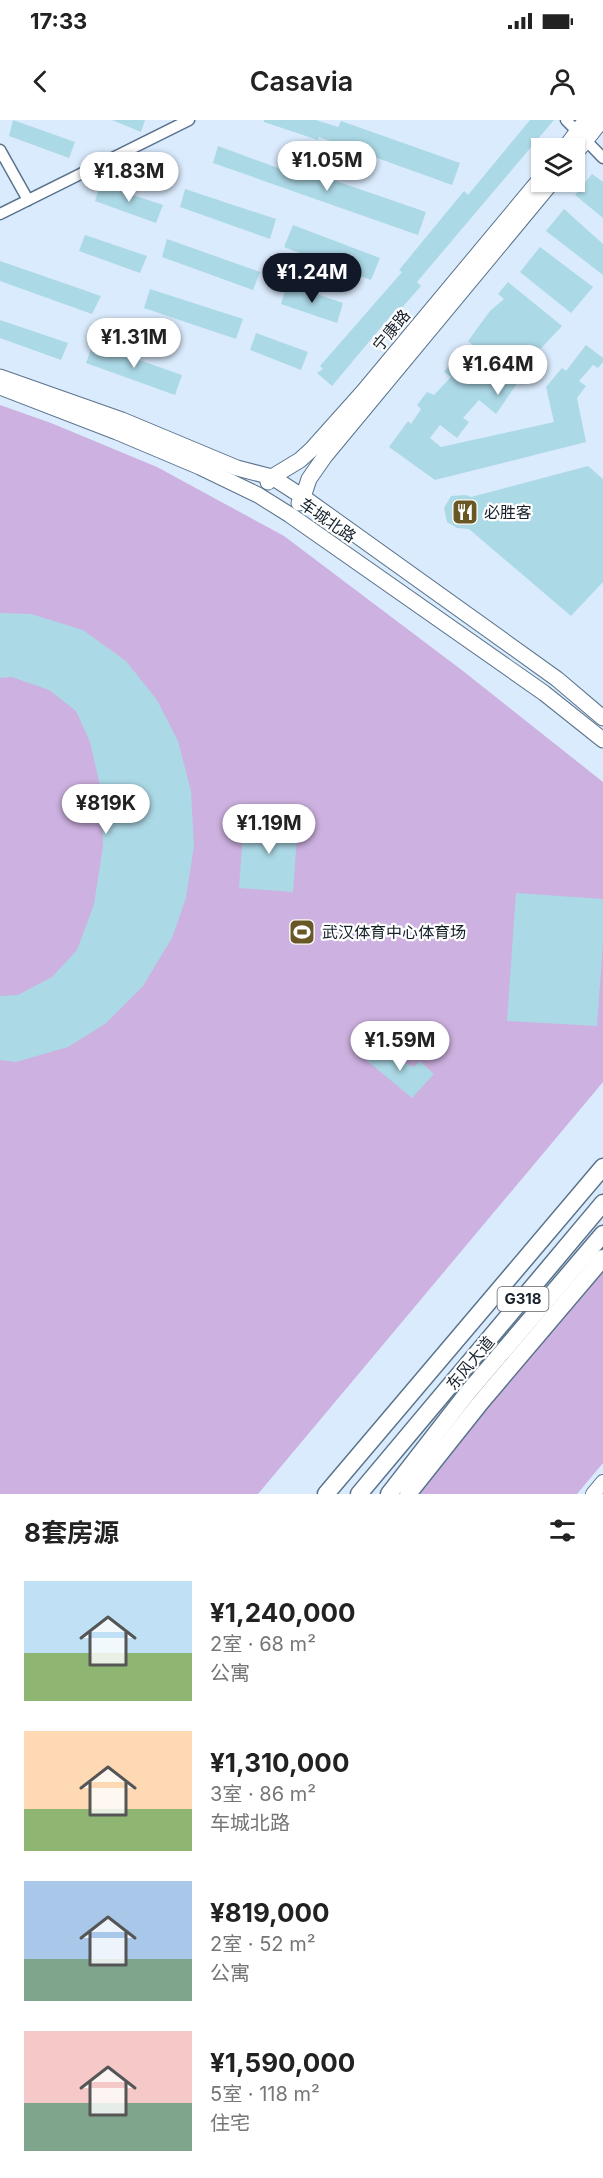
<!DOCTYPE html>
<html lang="zh">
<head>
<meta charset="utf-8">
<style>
	:root { --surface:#fff; --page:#f2f2f2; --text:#222; --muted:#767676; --accent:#111827 }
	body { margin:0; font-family:Inter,"Noto Sans SC",sans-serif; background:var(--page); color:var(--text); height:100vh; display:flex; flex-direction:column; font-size:22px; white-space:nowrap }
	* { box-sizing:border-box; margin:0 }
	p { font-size:20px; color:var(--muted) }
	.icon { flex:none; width:33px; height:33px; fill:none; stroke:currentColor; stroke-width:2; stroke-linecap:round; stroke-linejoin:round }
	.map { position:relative; height:1374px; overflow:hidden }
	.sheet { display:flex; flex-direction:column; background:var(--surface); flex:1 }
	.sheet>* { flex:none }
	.tools { position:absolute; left:531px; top:18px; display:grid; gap:12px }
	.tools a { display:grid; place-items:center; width:54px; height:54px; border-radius:0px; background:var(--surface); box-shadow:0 2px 4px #0004; font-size:30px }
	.price { position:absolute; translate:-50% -51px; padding:0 14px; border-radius:21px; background:#fff; color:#222; font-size:20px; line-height:39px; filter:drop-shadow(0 2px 3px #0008) }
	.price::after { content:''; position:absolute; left:50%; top:36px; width:18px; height:14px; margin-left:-9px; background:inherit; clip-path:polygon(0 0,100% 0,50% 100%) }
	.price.active { background:var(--accent); color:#fff }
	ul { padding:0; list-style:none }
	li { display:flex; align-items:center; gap:18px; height:150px; padding:0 24px }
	li span { display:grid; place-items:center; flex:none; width:168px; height:120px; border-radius:0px; color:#555 }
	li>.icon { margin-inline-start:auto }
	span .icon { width:72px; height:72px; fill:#fffc; stroke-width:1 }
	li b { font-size:26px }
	h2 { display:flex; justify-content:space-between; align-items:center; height:72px; padding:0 24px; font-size:26px }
	.status { display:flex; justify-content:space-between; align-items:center; height:42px; padding:0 30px; background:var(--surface); direction:ltr }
	.status svg { height:16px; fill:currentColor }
	header { display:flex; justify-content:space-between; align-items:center; height:78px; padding:0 24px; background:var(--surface); font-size:27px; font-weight:600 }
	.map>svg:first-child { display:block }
	.green { fill:#cdb1e0 }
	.building { fill:#acd9e6 }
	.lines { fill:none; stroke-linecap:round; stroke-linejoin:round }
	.minor-casing { stroke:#59738c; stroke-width:13 }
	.tertiary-casing { stroke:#59738c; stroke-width:16 }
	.secondary-casing { stroke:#59738c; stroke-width:17 }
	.primary-casing { stroke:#59738c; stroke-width:19 }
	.trunk-casing { stroke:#59738c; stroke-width:19 }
	.minor { stroke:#fff; stroke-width:10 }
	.tertiary { stroke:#fff; stroke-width:14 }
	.secondary { stroke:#fff; stroke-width:15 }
	.primary { stroke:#fff; stroke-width:16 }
	.trunk { stroke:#fff; stroke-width:16 }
	.labels { text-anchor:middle; stroke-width:4.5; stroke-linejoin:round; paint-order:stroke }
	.shield { fill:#fff; stroke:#5d646b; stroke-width:1.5 }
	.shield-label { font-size:15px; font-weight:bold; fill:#17212b }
	.street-label { font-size:16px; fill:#17212b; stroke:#fff }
	.poi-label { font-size:16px; fill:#17212b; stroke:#fff; text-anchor:start }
</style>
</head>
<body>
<div class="status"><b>17:33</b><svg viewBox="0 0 49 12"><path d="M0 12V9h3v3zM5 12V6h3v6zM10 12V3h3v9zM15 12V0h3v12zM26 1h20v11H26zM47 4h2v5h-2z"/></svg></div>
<header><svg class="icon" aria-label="back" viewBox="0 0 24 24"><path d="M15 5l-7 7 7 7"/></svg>Casavia<svg class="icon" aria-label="person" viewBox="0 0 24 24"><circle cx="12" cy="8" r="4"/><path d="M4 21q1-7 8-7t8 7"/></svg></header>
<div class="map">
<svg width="603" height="1374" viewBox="0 0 603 1374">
	<rect width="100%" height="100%" fill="#daebfd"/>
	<g class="green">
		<path d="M0,285L51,303L157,347L284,416L463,551L603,662V962L258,1374H0Z"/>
		<path d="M603,1141V1343L577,1374H408Z"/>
	</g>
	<g class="building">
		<path d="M13,0L75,22L69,38L9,16Z"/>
		<path d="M112,0H145L141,12Z"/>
		<path d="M264,0H316L338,7L341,1L460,43L452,65L319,17L318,20L264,2Z"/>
		<path d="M530,0H554L417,162L421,166L401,189L398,187L332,266L317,253L323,249L320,246L402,152L399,150L464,71L468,75Z"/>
		<path d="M218,26L308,59L310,52L426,92L418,115L213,43Z"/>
		<path d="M592,54L603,62V98L575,75Z"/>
		<path d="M100,64L163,85L156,103L95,81Z"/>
		<path d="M185,69L276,99L270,119L180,87Z"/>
		<path d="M564,89L603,124V155L546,111Z"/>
		<path d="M293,105L380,138L371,160L284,127Z"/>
		<path d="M85,115L147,136L140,153L79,131Z"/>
		<path d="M167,119L260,152L253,170L162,137Z"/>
		<path d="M540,127L593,167L571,193L520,152Z"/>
		<path d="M0,141L101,176L92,194L0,161Z"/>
		<path d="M508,162L562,206L533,237L539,242L522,265L518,262L496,294L479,280L463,298L469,302L457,318L440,305L430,318L441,327L554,302L546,267L562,248L566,251L586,225L603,238V242L598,248L593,245L579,261L586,266L577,278L586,322L435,360L389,327L408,301L411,304L421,289L417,285L427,272L434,275L451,257L444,252L458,233L502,269L511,257L468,221L490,191L504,179L498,174Z"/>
		<path d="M287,164L343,183L337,203L281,184Z"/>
		<path d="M150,169L243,199L236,219L144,188Z"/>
		<path d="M0,200L68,223L61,240L0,218Z"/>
		<path d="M256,213L308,232L301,250L250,230Z"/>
		<path d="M93,224L182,255L175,275L86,243Z"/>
		<path d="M588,346L603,359V462L571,496L469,409L457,408L447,402L444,388L451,376L466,375L471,377Z"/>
		<path d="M0,493L31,494L83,510L126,541L157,580L178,621L191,671L194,726L186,778L172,818L143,866L105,904L68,927L16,942L0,940V876L18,875L52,857L77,830L94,784L103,726L101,670L90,622L76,591L49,570L12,557L0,558Z"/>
		<path d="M244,698L298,701L293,772L239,768Z"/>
		<path d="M516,773L603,779V822L597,906L507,901Z"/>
		<path d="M366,927L373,935L391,937L414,947L420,941L434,954L412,978L359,934Z"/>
	</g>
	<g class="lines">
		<g class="minor-casing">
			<g id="minor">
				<path d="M566,0L603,38"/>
				<path d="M0,30L28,80"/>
				<path d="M0,94L189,0"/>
			</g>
		</g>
		<g class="tertiary-casing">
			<path id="tertiary" d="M593,1374L603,1362"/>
		</g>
		<g class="secondary-casing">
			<g id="secondary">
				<path d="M565,28L586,0"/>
				<path d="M574,35L602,0"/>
				<path d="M0,257L122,300L237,348L272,357L303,377L557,559L603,598"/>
				<path d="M0,267L117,312L200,347L258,375L290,395L544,573L603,620"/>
				<path d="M268,362L272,357L300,340L312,329L363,272L542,57"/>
				<path d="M299,383L303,377L309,359L325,336L552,62"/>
			</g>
		</g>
		<g class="primary-casing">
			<g id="primary">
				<path d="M326,1374L603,1047"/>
				<path d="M408,1374L481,1282L603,1138"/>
			</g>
		</g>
		<g class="trunk-casing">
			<g id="trunk">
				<path d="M359,1374L603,1083"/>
				<path d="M389,1374L469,1271L603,1114"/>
			</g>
		</g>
		<use href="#minor" class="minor"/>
		<use href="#tertiary" class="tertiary"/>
		<use href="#secondary" class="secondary"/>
		<use href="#primary" class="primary"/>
		<use href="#trunk" class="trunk"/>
	</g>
	<defs>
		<g id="restaurant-square" transform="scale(1.35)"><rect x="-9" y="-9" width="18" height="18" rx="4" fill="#695826" stroke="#fff"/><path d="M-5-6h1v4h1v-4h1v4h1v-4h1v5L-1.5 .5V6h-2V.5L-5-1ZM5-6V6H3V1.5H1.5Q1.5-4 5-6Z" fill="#fff"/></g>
		<g id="stadium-square" transform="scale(1.35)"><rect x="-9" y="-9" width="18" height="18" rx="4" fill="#695826" stroke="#fff"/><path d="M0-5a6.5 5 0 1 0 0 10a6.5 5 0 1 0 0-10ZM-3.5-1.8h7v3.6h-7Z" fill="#fff"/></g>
	</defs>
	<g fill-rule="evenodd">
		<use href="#restaurant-square" x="465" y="392"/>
		<use href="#stadium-square" x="302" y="812"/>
	</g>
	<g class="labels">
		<rect class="shield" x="497.5" y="1167" width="51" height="24" rx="4.5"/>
		<g class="shield-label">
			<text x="523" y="1184">G318</text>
		</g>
		<g class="street-label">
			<text transform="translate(391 210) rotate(-50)" y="6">宁康路</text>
			<text transform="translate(328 400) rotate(35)" y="6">车城北路</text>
			<text transform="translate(470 1243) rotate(-50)" y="6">东风大道</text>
		</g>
		<g class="poi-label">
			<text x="484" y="398">必胜客</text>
			<text x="322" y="818">武汉体育中心体育场</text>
		</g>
	</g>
</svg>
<div class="tools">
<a><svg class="icon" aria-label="layers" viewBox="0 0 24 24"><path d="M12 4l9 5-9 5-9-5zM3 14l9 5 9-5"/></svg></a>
</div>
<b class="price" style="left:327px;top:72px">¥1.05M</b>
<b class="price" style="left:129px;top:83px">¥1.83M</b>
<b class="price active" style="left:312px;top:184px">¥1.24M</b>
<b class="price" style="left:134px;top:249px">¥1.31M</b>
<b class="price" style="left:498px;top:276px">¥1.64M</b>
<b class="price" style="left:106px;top:715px">¥819K</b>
<b class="price" style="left:269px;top:735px">¥1.19M</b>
<b class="price" style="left:400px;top:952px">¥1.59M</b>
</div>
<section class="sheet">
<h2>8套房源<svg class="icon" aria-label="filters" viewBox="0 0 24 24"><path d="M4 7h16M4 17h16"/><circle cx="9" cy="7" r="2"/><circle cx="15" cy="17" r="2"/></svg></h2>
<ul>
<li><span style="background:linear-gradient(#bfe0f5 60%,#8fb573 0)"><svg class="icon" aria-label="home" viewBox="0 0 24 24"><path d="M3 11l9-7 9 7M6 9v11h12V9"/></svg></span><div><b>¥1,240,000</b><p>2室 · 68 m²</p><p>公寓</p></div></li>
<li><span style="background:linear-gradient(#ffd9b3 65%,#8fb573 0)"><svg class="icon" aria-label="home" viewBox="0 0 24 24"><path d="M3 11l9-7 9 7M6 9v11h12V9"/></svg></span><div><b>¥1,310,000</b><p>3室 · 86 m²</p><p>车城北路</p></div></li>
<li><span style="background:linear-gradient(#a9c7e8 65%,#7fa58c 0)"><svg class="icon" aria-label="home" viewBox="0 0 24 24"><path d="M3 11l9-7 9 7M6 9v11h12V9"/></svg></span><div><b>¥819,000</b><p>2室 · 52 m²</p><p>公寓</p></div></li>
<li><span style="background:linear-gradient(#f6c9c9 60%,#7fa58c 0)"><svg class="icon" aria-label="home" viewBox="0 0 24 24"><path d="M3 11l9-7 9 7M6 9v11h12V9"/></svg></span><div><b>¥1,590,000</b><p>5室 · 118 m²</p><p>住宅</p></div></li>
</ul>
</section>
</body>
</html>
